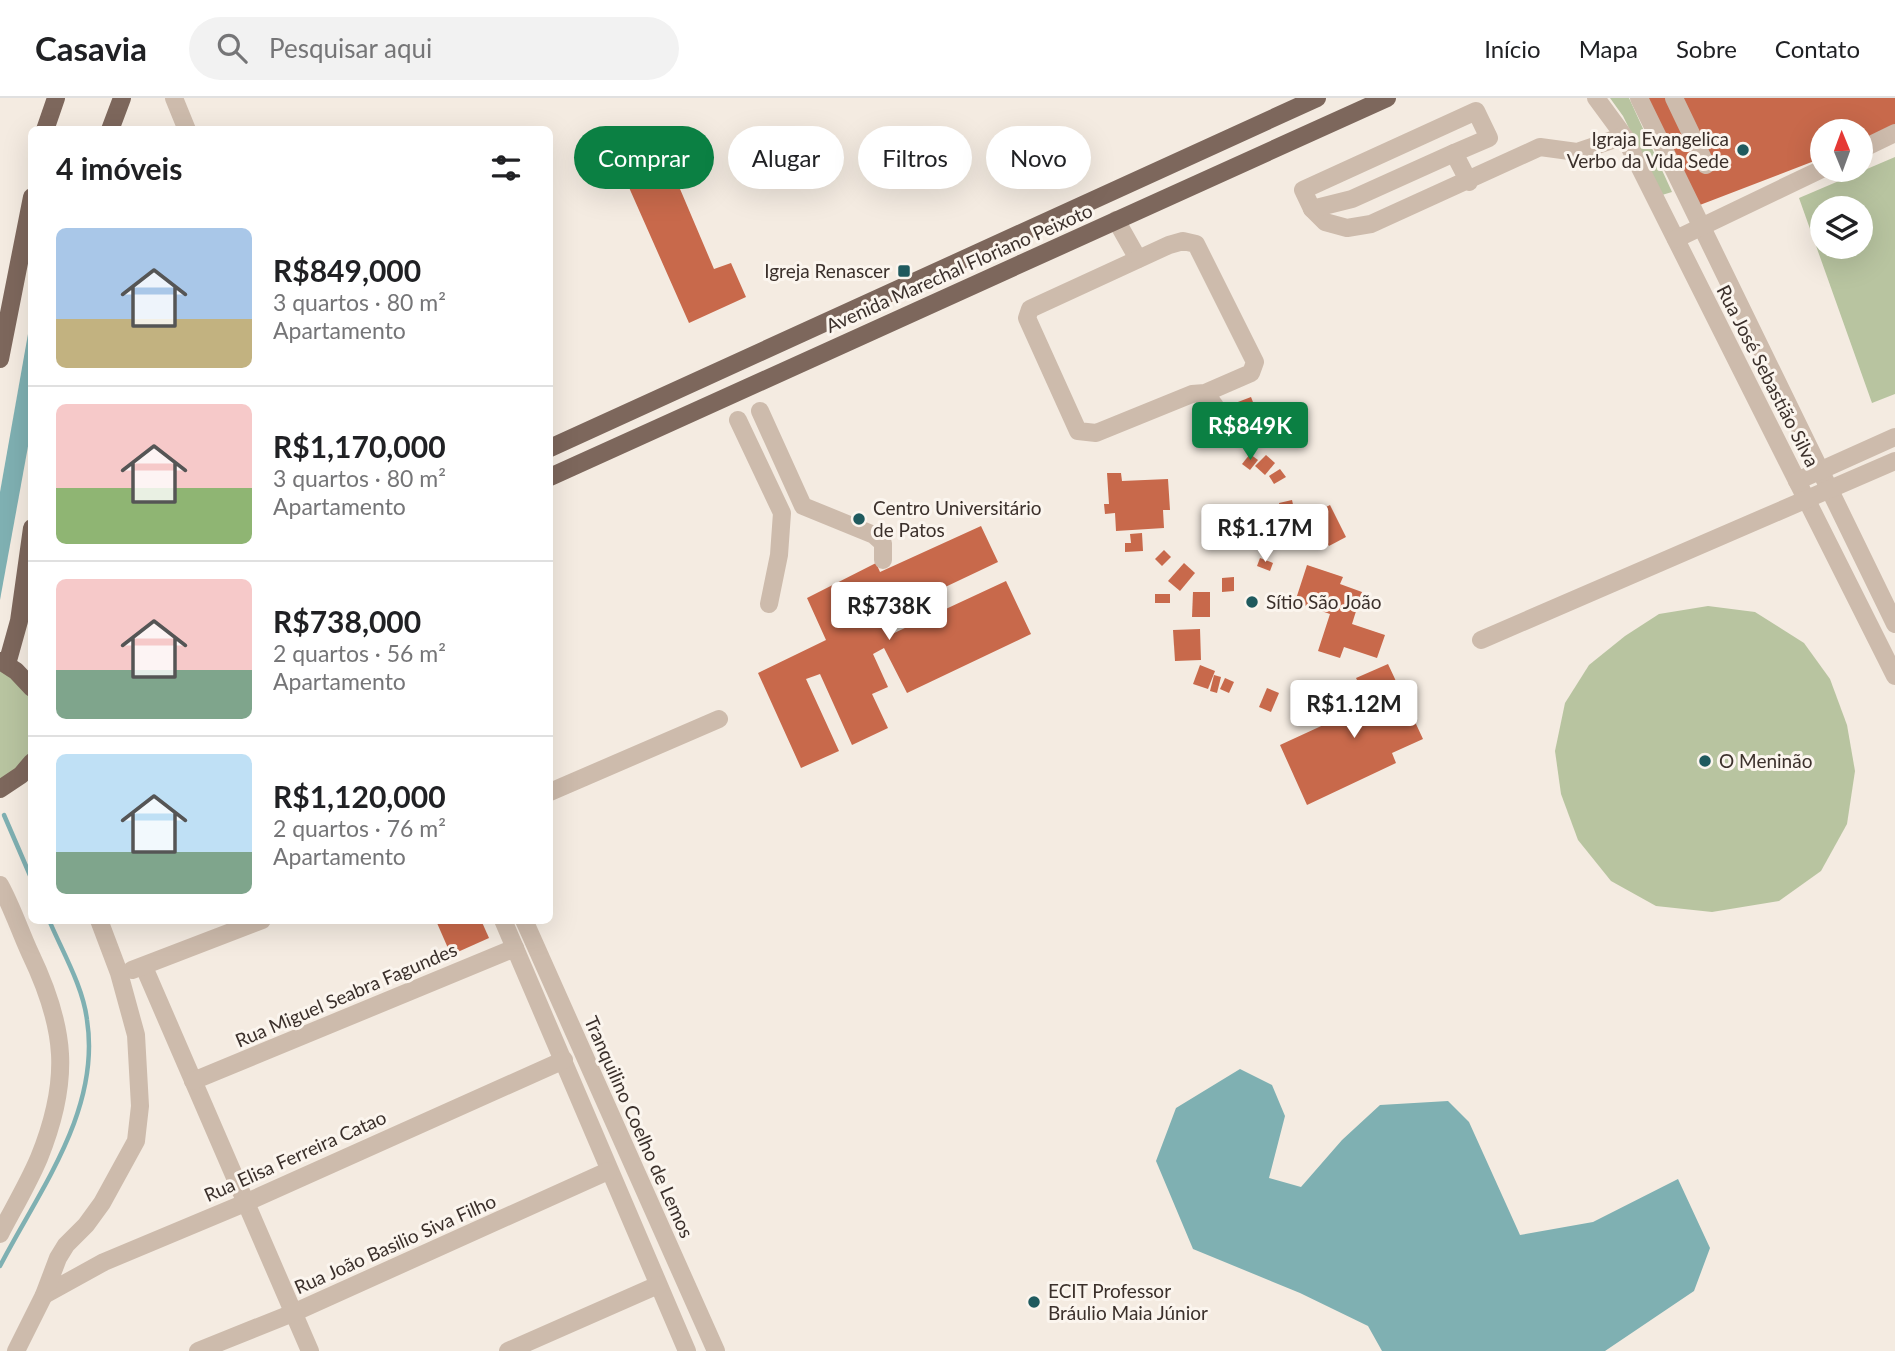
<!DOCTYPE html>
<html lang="pt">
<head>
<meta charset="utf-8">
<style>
	:root { --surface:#fff; --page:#f2f2f2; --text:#202124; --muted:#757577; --line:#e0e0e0; --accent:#0b8043 }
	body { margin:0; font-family:Lato,sans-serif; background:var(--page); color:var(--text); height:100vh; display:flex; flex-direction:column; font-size:26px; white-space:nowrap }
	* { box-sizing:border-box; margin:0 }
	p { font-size:23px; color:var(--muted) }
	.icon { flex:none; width:38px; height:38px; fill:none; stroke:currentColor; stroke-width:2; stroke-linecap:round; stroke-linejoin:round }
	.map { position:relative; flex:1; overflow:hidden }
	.panel { position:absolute; left:28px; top:28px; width:525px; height:798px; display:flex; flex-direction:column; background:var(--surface); border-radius:10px; box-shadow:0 7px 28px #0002 }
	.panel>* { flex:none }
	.guide { position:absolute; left:574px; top:28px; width:665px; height:63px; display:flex; gap:14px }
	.needle { width:46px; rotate:359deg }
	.controls { position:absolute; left:1810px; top:21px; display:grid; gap:14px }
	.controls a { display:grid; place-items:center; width:63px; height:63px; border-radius:50%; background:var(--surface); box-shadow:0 7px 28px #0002; font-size:35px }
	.price { position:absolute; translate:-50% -60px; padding:0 16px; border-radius:7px; background:#fff; color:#222; font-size:23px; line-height:46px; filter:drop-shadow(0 2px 4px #0008) }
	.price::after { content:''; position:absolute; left:50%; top:42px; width:21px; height:16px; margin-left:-10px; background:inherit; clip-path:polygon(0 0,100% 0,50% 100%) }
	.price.on { background:var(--accent); color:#fff }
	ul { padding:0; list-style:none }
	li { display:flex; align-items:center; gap:21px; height:175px; padding:0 28px }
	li+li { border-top:2px solid var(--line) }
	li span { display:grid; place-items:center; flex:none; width:196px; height:140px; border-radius:10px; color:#555 }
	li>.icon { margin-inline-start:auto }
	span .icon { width:84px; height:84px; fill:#fffc; stroke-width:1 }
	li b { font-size:30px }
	h2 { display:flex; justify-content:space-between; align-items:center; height:84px; padding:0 28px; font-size:30px }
	.chip { padding:0 24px; border-radius:32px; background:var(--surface); box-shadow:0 7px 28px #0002; font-size:24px; line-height:63px }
	.chip.on { background:var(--accent); color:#fff }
	header { display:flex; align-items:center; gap:42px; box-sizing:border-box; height:98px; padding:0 35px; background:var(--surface); border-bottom:2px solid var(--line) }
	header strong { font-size:33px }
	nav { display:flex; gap:38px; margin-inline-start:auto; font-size:24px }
	.search { width:490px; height:63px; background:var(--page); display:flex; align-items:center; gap:18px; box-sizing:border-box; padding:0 24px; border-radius:38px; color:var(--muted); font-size:26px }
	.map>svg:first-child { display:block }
	.green { fill:#b8c4a0; fill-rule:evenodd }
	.water { fill:#7fb0b2 }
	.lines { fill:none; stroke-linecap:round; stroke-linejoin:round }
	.stream { stroke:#7fb0b2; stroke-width:4.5 }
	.building { fill:#c8694b }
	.minor { stroke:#cdbbac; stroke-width:18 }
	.major { stroke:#7d675c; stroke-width:18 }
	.poi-dot { fill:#1f5a5e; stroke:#fbf5ee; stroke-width:2.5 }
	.labels { text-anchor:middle; stroke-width:6; stroke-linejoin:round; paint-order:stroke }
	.poi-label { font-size:19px; fill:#3b302b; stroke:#fbf5ee; text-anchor:start }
	.street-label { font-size:19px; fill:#3b302b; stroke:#fbf5ee }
</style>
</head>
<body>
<header>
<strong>Casavia</strong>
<div class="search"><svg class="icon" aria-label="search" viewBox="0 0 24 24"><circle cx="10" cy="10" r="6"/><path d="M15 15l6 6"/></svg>Pesquisar aqui</div>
<nav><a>Início</a><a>Mapa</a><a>Sobre</a><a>Contato</a></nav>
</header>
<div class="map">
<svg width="1895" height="1253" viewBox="0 0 1895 1253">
	<rect width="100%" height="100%" fill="#f4ebe1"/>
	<g class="green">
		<path d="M1610,0H1629L1672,94L1662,97L1623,18Z"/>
		<path d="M1895,59V296L1872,305L1799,100ZM1860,110V149H1822V110Z"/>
		<path d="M1708,508L1755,514L1804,545L1830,581L1847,627L1855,673L1847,726L1821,773L1779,803L1712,814L1656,808L1611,783L1578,742L1561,696L1555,653L1565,605L1589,567L1625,538L1659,516Z"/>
		<path d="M0,567L32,595L31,653L29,660L0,684Z"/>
	</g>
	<g class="water">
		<path d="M31,219V332L0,502V394Z"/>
		<path d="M1240,971L1272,987L1285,1018L1269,1080L1301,1089L1342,1042L1380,1007L1448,1003L1469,1024L1520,1137L1593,1124L1678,1081L1710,1150L1694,1193L1605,1253H1382L1368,1228L1300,1195L1193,1151L1156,1063L1176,1010Z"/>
	</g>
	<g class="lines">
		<g class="stream">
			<path d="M4,717L32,782"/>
			<path d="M0,1168C40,1091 101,1012 87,922C83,888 62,853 49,822"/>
		</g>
	</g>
	<g class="building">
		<path d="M1639,0H1895V32L1860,45V33H1822V60L1692,110Z"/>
		<path d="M669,65L714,171L731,165L746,199L689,225L627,85Z"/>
		<path d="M1251,299L1260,322L1239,330L1230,307Z"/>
		<path d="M1257,335L1264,344L1247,355L1240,346Z"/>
		<path d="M1250,356L1258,362L1250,372L1242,366Z"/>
		<path d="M1266,357L1275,365L1265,377L1255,368Z"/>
		<path d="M1280,371L1286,379L1274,386L1269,378Z"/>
		<path d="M1107,375H1121L1122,383L1168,381L1170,412H1163L1164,430L1116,433L1115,415L1105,416L1104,406H1109Z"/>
		<path d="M1292,402L1294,411L1281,415L1279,405Z"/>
		<path d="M1330,407L1346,439L1329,448L1312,416Z"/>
		<path d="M1301,412L1308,426L1289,436L1282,422Z"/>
		<path d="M981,428L998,464L884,518L892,536L1006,483L1031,536L907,595L884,550L873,556L888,589L872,596L888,630L852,647L820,576L806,581L839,653L801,670L758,575L826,542L807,500L876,465L880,474Z"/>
		<rect x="1225" y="433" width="9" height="12"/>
		<path d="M1142,435L1143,453L1125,454V445H1131L1130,436Z"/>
		<path d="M1164,452L1171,459L1162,468L1155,461Z"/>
		<path d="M1260,460L1273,465L1270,473L1257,468Z"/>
		<path d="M1184,465L1195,475L1180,493L1168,483Z"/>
		<path d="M1307,467L1343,479L1340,486L1362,494L1352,526L1385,537L1377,560L1344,549L1340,560L1318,553L1330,516L1295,504Z"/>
		<path d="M1234,479V493L1222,494V480Z"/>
		<path d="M1193,494H1210V519H1192Z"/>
		<rect x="1155" y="496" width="15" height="9"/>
		<path d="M1200,531L1201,562L1175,563L1173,532Z"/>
		<path d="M1388,566L1423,641L1392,655L1396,665L1307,707L1280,647L1369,606L1356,580Z"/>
		<path d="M1200,567L1215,573L1208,591L1193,586Z"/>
		<path d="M1214,577L1221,579L1217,595L1210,593Z"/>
		<path d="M1225,580L1234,584L1229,595L1220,591Z"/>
		<path d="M1267,590L1279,595L1271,614L1259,609Z"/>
		<path d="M443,822H481L489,840L451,857L437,825Z"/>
	</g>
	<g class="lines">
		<g class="minor">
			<path d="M174,0L187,32"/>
			<path d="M1596,0L1624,38L1895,578"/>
			<path d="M1639,0L1895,526"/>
			<path d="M1674,0L1706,67"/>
			<path d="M1860,52L1895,35"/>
			<path d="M1469,84L1454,55L1489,40L1476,13L1303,92L1312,111L1325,124L1347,130L1371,126L1540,49L1577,54L1624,38"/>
			<path d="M1312,111L1352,101L1454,55"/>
			<path d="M1116,122L1138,161"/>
			<path d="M1676,141L1822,71"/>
			<path d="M1205,295L1251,275L1255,264L1196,146L1183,143L1169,147L1030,211L1027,220L1078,333L1096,335L1192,296L1205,295L1215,308"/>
			<path d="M760,313L803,408L874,437L883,445V462"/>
			<path d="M738,322L782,415L779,457L769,506"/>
			<path d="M1797,383L1895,339"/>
			<path d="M1481,542L1895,363"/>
			<path d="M550,694L719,621"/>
			<path d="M0,787C12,809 20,833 30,855C66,930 71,981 39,1060C28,1086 13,1111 0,1136"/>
			<path d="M503,822L687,1253"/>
			<path d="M524,822L716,1253"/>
			<path d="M144,869L310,1253"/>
			<path d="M132,872L262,822"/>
			<path d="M193,983L515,850"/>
			<path d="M44,1197L104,1164L245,1105L564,962"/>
			<path d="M16,1253L44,1197L58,1160L66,1147L86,1127L102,1105L136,1043L140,1008L136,937L119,875L99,822"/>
			<path d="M198,1253L293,1215L608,1073"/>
			<path d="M508,1253L658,1187"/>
		</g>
		<g class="major">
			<path d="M45,32L56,0"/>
			<path d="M110,32L122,0"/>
			<path d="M0,261L32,99"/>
			<path d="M550,350L1317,0"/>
			<path d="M550,379L1387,0"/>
			<path d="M0,563L16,573L32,590"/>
			<path d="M7,566L19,523L32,430"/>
			<path d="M0,691L21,677L32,664"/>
		</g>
	</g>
	<g class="poi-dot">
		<circle cx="1743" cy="52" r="7"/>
		<rect x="897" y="166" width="14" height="14" rx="3.5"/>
		<circle cx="859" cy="421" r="7"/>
		<circle cx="1252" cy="504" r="7"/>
		<circle cx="1705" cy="663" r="7"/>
		<circle cx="1034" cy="1204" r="7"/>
	</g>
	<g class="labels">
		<g class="poi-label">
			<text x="1729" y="48" text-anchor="end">Igraja Evangelica<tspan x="1729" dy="22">Verbo da Vida Sede</tspan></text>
			<text x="890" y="180" text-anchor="end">Igreja Renascer</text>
			<text x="873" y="417">Centro Universitário<tspan x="873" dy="22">de Patos</tspan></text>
			<text x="1266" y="511">Sítio São João</text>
			<text x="1719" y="670">O Meninão</text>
			<text x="1048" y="1200">ECIT Professor<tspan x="1048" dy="22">Bráulio Maia Júnior</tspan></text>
		</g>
		<g class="street-label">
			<text transform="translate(959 170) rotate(-24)" y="7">Avenida Marechal Floriano Peixoto</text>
			<text transform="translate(1768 278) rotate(63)" y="7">Rua José Sebastião Silva</text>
			<text transform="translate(346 897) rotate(-23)" y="7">Rua Miguel Seabra Fagundes</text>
			<text transform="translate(639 1029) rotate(66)" y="7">Tranquilino Coelho de Lemos</text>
			<text transform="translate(295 1058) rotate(-24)" y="7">Rua Elisa Ferreira Catao</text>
			<text transform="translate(395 1146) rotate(-24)" y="7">Rua João Basilio Siva Filho</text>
		</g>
	</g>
</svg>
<div class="controls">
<a><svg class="needle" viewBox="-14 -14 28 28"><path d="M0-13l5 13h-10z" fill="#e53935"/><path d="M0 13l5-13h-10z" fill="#757577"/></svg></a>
<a><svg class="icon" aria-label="layers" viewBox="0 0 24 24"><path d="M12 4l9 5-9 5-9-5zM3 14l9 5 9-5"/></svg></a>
</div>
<b class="price on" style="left:1250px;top:364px">R$849K</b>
<b class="price" style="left:1265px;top:466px">R$1.17M</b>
<b class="price" style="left:889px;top:544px">R$738K</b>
<b class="price" style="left:1354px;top:642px">R$1.12M</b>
<div class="guide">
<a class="chip on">Comprar</a>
<a class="chip">Alugar</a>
<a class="chip">Filtros</a>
<a class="chip">Novo</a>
</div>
<section class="panel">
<h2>4 imóveis<svg class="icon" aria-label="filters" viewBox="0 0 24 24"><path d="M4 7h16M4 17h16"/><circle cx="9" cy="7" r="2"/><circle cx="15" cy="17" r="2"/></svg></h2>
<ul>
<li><span style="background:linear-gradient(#a9c7e8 65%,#c2b280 0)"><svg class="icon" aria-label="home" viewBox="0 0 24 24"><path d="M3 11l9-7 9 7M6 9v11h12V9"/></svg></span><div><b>R$849,000</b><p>3 quartos · 80 m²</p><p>Apartamento</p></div></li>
<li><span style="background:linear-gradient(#f6c9c9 60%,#8fb573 0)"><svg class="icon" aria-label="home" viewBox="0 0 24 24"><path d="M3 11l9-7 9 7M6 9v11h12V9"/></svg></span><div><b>R$1,170,000</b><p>3 quartos · 80 m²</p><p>Apartamento</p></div></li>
<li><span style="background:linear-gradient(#f6c9c9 65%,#7fa58c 0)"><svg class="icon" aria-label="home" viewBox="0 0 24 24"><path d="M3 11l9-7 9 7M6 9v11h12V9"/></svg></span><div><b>R$738,000</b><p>2 quartos · 56 m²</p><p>Apartamento</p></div></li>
<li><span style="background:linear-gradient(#bfe0f5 70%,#7fa58c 0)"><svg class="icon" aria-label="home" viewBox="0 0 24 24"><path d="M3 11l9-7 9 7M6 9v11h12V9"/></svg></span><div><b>R$1,120,000</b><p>2 quartos · 76 m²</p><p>Apartamento</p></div></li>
</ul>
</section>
</div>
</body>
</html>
